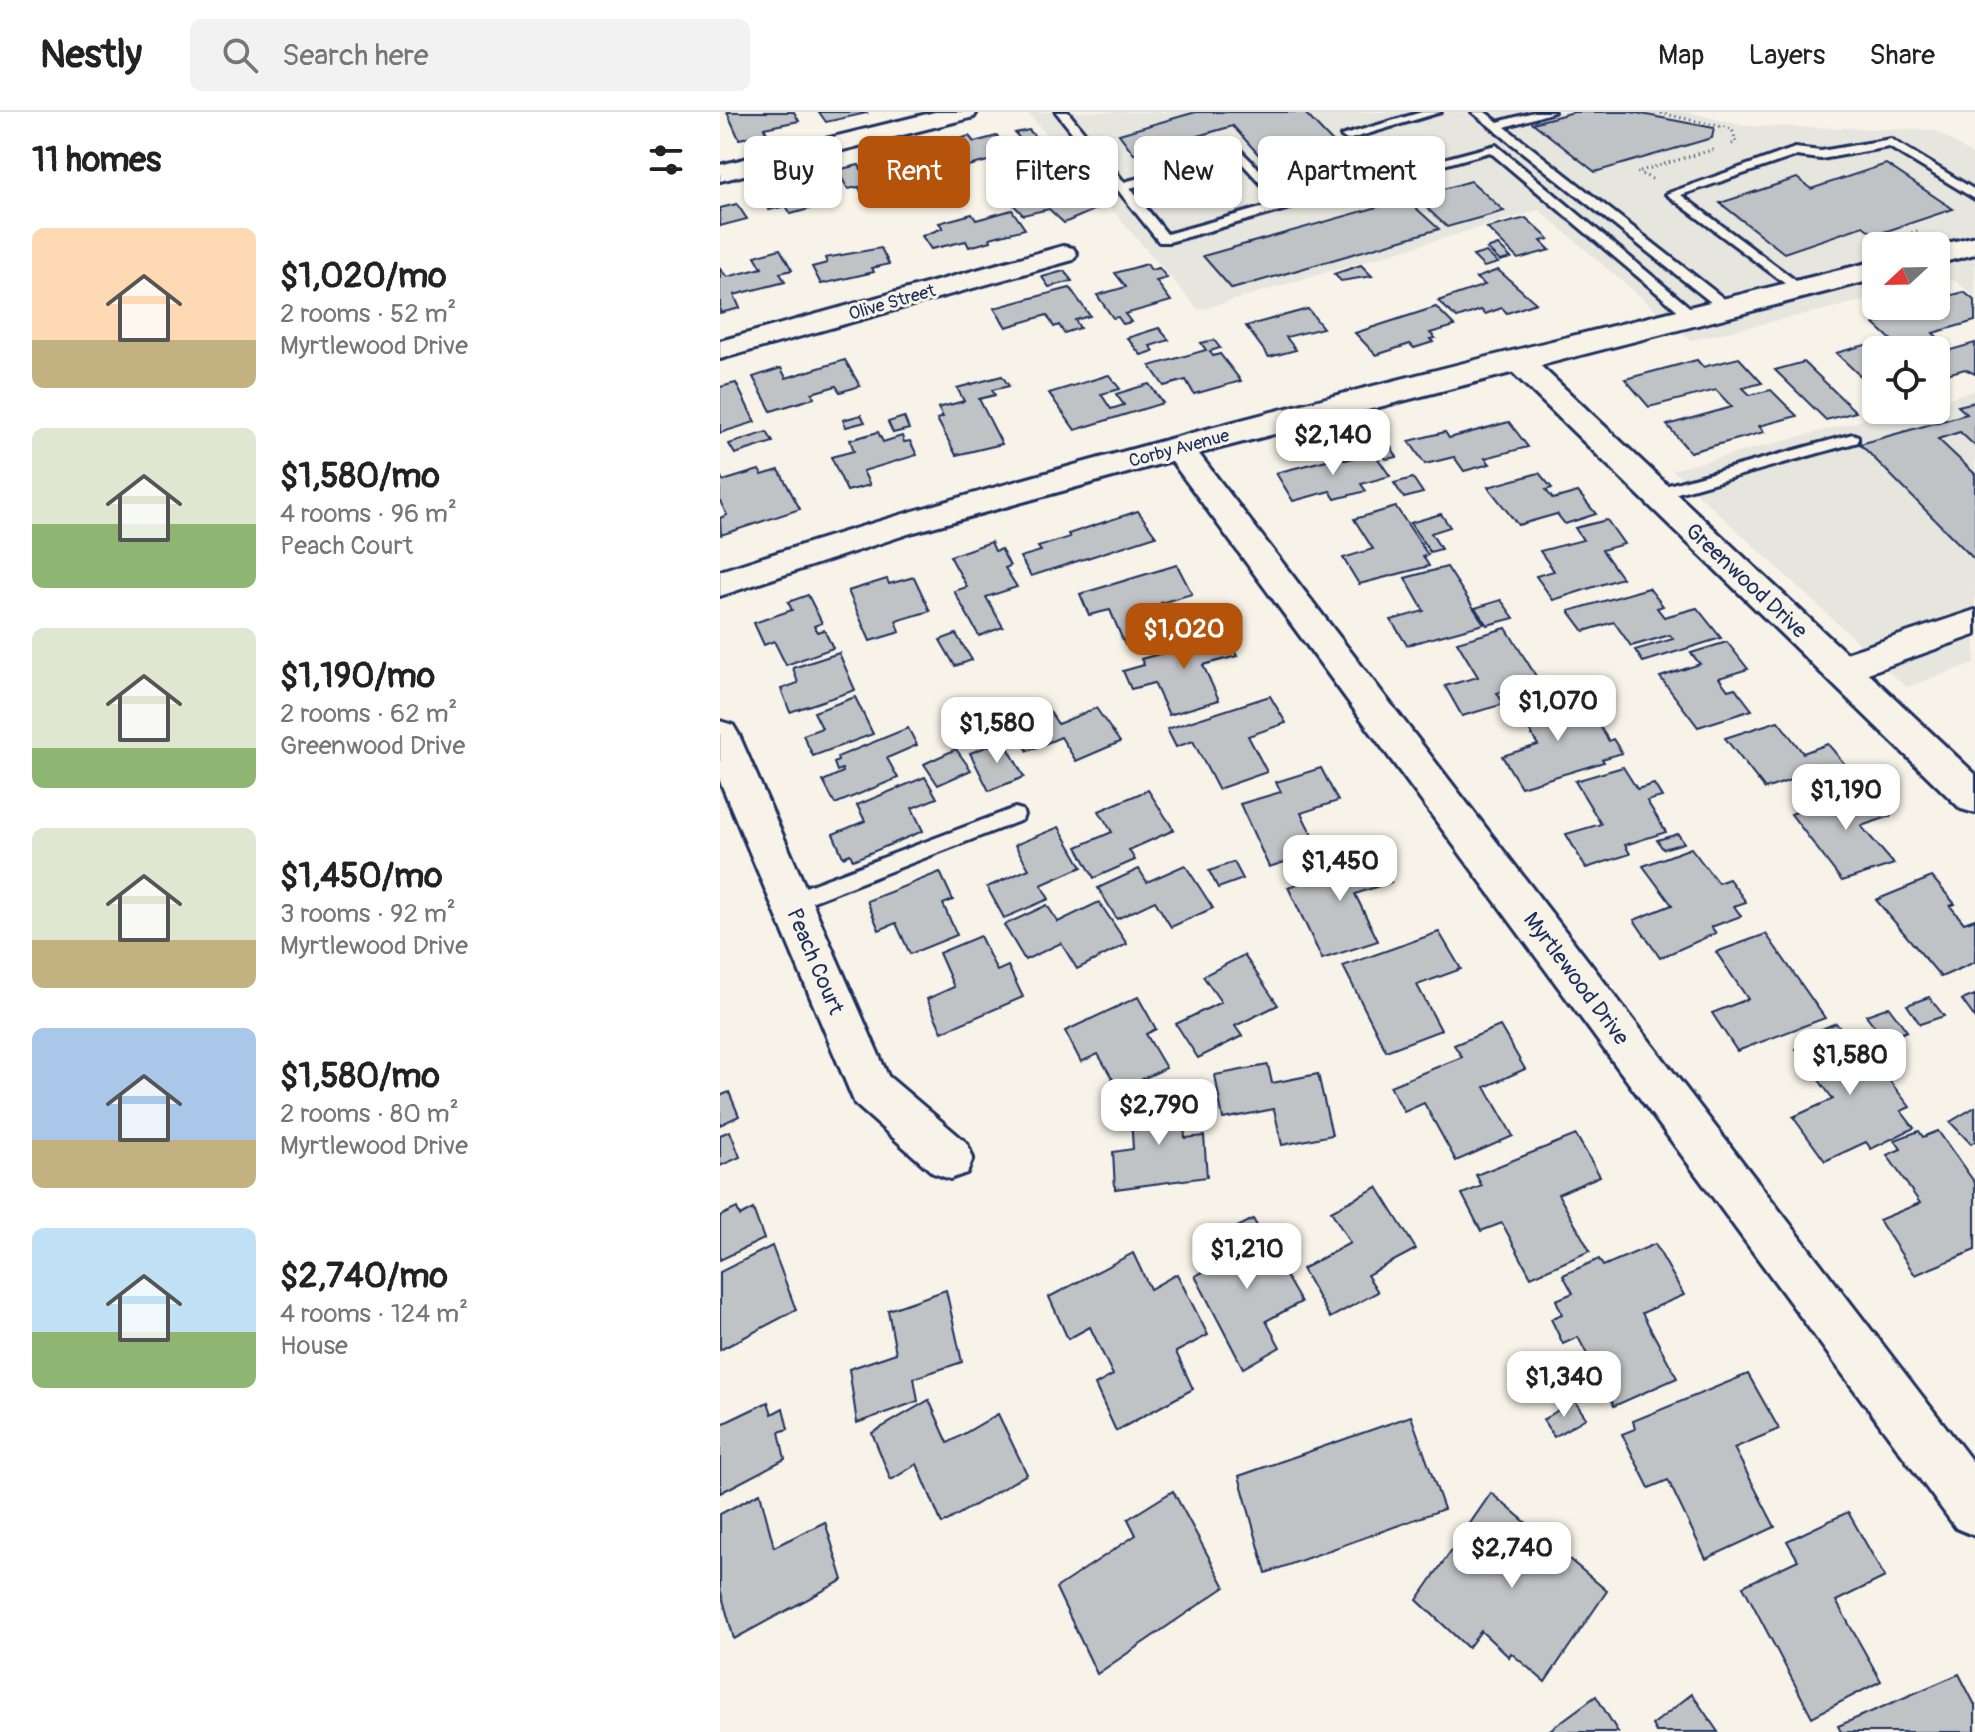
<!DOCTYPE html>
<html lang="en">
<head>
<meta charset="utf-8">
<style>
	:root { --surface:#fff; --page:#f2f2f2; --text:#222; --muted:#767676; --line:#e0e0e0; --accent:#b45309 }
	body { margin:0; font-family:Pangolin,sans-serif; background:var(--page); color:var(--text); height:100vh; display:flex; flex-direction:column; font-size:30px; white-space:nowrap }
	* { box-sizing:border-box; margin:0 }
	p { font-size:26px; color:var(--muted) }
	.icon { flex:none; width:44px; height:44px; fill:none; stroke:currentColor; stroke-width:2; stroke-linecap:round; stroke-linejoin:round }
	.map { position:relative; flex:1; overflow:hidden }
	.sheet { display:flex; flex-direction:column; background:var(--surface); width:720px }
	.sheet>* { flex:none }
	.guide { position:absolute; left:24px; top:24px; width:760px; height:72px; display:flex; gap:16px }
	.needle { width:52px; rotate:248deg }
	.buttons { position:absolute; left:1142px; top:120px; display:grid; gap:16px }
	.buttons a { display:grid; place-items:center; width:88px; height:88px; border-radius:12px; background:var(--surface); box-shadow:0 2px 6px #0004; font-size:40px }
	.price { position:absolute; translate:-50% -68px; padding:0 18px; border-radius:16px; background:#fff; color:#222; font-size:26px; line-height:52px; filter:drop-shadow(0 2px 4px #0008) }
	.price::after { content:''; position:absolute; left:50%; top:48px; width:24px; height:18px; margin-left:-12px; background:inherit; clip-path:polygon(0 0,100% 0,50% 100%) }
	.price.active { background:var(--accent); color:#fff }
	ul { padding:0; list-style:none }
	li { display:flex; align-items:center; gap:24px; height:200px; padding:0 32px }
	li span { display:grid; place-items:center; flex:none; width:224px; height:160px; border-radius:12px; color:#555 }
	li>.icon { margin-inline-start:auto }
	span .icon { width:96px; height:96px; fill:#fffc; stroke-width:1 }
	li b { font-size:34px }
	h2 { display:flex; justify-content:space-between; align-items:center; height:96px; padding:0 32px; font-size:34px }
	.pill { padding:0 28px; border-radius:12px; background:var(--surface); box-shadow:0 2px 6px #0004; font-size:28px; line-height:72px }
	.pill.active { background:var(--accent); color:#fff }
	header { display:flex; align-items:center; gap:48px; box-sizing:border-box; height:112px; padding:0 40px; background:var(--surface); border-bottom:2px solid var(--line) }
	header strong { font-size:38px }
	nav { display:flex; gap:44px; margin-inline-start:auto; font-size:28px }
	.search { width:560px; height:72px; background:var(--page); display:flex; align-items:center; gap:20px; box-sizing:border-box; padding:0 28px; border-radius:12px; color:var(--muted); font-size:30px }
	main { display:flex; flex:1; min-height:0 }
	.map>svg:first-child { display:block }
	.built { fill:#e6e5de }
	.building { fill:#c0c3c5; stroke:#1b2f5e; stroke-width:2 }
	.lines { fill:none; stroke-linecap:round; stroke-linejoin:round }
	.lane-casing { stroke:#1b2f5e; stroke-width:6 }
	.street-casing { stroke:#1b2f5e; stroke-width:6 }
	.secondary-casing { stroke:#1b2f5e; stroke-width:6 }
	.path { stroke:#1b2f5e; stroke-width:3; stroke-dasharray:1 4; stroke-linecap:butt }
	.lane { fill:#f7f3e8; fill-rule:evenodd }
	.street { fill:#f7f3e8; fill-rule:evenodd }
	.secondary { fill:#f7f3e8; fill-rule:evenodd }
	.labels { text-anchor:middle; stroke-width:6; stroke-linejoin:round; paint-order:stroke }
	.far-street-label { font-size:18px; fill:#1b2f5e; stroke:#f7f3e8 }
	.street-label { font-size:22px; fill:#1b2f5e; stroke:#f7f3e8 }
</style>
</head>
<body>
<header>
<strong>Nestly</strong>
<div class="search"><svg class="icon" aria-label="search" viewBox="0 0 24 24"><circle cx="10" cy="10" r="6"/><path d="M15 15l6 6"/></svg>Search here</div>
<nav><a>Map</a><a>Layers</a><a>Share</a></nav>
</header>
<main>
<section class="sheet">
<h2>11 homes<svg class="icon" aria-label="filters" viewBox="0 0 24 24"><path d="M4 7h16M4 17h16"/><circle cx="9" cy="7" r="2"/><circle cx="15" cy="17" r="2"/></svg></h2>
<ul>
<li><span style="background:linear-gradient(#ffd9b3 70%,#c2b280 0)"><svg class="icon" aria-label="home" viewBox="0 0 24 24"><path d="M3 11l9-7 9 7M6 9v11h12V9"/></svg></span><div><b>$1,020/mo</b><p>2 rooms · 52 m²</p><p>Myrtlewood Drive</p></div></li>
<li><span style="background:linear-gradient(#dfe7d0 60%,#8fb573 0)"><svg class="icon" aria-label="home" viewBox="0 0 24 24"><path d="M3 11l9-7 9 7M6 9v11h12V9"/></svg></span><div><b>$1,580/mo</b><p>4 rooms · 96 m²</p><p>Peach Court</p></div></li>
<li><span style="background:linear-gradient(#dfe7d0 75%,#8fb573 0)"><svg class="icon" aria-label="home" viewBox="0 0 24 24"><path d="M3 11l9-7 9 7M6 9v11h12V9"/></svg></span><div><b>$1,190/mo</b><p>2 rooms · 62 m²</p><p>Greenwood Drive</p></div></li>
<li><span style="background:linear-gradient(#dfe7d0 70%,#c2b280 0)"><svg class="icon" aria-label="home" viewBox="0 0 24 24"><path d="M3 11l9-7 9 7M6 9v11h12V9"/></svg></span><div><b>$1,450/mo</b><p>3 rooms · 92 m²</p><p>Myrtlewood Drive</p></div></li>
<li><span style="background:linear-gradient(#a9c7e8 70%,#c2b280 0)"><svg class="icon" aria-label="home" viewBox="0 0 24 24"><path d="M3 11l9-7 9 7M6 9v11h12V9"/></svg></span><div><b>$1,580/mo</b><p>2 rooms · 80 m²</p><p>Myrtlewood Drive</p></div></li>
<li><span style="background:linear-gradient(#bfe0f5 65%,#8fb573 0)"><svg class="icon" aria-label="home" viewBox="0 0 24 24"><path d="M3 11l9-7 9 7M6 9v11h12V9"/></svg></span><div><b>$2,740/mo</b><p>4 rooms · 124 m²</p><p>House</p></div></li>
</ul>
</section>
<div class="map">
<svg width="1255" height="1620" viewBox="0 0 1255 1620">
	<rect width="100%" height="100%" fill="#f7f3e8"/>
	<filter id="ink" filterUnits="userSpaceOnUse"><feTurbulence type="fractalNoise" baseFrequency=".0125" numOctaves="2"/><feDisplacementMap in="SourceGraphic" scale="16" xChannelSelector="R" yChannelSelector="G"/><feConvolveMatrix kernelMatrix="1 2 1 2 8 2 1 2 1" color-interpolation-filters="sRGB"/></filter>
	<g filter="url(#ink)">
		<g class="built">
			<path d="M307,0H967L1025,14L1215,18L1255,45V185L1234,168L1216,172V134H1156V186L971,228L819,98L479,198Z"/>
			<path d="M1255,279V551L1186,575L952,358L1182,298H1216V289Z"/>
		</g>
		<g class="building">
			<path d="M7,0H74L79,9L44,16L47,21L19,27Z"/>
			<path d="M99,0H146L147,1L106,10Z"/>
			<path d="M476,0H584L625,43L555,61L513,14L414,42L399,22Z"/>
			<path d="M854,0H911L994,16L992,26L875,60L813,11Z"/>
			<path d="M309,18L321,31L307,35L295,21Z"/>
			<path d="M249,24L254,30L277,24L292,43L248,54L244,48L212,56L200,40Z"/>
			<path d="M183,47L193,62L168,68L171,74L142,82L139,75L128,77L117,58L139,53L141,57Z"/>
			<path d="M1166,52L1233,97L1155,123L1143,114L1064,141L1000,91L1077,66L1091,77Z"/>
			<path d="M106,62L117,80L94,85L100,94L71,102L66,94L49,98L41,82L54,79L50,73Z"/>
			<path d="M287,66L299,80L285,84L273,70Z"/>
			<path d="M751,69L784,99L727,115L695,85Z"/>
			<path d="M213,70L222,83L195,90L186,77Z"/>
			<path d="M340,77L349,86L364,81L379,96L344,111L329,97L303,103L290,89Z"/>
			<path d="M686,87L719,117L512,177L483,144Z"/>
			<path d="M17,92L27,107L0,114V96Z"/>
			<path d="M292,98L305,117L270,126L271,129L249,135L246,129L211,137L202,124L223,116L219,111L252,102L256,108Z"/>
			<path d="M806,106L829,127L821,129L830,138L798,147L767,116Z"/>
			<path d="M778,133L791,146L780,149L767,137Z"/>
			<path d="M161,136L169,152L152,156L154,160L101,172L92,155L107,151L105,146Z"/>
			<path d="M60,137L72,158L60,161L65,170L14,183L20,196L0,201V157L7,165L42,156L35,144Z"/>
			<path d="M766,140L778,151L764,155L753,144Z"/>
			<path d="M427,152L431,158L439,156L447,166L436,169L451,189L405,202L411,210L403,212L398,205L393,206L377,183L406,175L395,161Z"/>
			<path d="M641,153L652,164L621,169L614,162Z"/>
			<path d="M778,158L816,191L787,201L782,196L765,202L761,198L737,206L718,189L765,173L756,166Z"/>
			<path d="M344,159L352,169L329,175L322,165Z"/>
			<path d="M350,176L370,204L355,208L360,216L344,221L339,213L334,215L327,203L286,215L274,196Z"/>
			<path d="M1244,180L1255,189V209L1213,221L1231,238L1255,231V262L1245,257L1216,265V238H1202L1206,237L1198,230L1179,235L1154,212L1185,203L1178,197L1216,194V187Z"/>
			<path d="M716,195L735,214L710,221L715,226L710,227L713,230L694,236L690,232L656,243L635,221Z"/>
			<path d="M588,197L603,216L566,225L576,238L549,245L526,214Z"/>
			<path d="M439,216L449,228L430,234L434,239L421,243L407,226Z"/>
			<path d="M494,228L500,236L490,239L493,244L500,242L521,269L474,282L466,268L444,274L430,254L486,238L481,231Z"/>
			<path d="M1145,233L1156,243V279L1116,241Z"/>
			<path d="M1019,246L1042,271L1023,276L1030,283L1051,278L1077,304L1039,314L1044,320L970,340L947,313L1012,295L996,278L929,295L905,267L977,248L983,255Z"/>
			<path d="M125,248L140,274L120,280L116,274L92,281L94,286L51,299L33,265L61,256L66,266Z"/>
			<path d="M1084,250L1136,300L1106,308L1055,258Z"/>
			<path d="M389,263L400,277L381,282L391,297L404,293L396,282L429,272L443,291L355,318L329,281Z"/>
			<path d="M282,264L289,274L272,278L275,283L259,287L282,332L236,343L217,307L223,305L218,296L244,289L237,276Z"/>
			<path d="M16,271L35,310L0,321V275Z"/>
			<path d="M1255,290V334L1240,320L1218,327L1255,362V448L1140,332L1247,302L1238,294Z"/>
			<path d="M141,303L145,310L126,315L123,308Z"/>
			<path d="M184,305L189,317L173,321L168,310Z"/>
			<path d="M789,310L808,335L765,346L770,352L744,359L734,345L705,352L689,329L725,320L729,326Z"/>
			<path d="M47,320L53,330L15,342L9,332Z"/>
			<path d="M158,320L163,330L182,324L184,330L190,329L197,343L143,359L150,373L127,379L111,345L134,339L130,328Z"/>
			<path d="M669,331L677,345L666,347L658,334Z"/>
			<path d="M654,341L670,364L641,372L646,379L615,387L610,379L573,389L556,361L622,344L625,348Z"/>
			<path d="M39,358L42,363L59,358L80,397L1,423L0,406L7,403L0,389V363L3,369Z"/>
			<path d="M819,361L832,376L826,378L833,387L858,380L876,402L845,412L837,402L798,413L768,375Z"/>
			<path d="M693,366L703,381L684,386L674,371Z"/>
			<path d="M676,395L708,443L703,444L709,454L639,472L623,446L653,437L634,407Z"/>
			<path d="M418,399L436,424L311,464L300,445L321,439L318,435L350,425L348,422Z"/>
			<path d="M721,402L730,415L711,421L721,437L710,440L690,411Z"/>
			<path d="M887,408L904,432L882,438L902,466L833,488L816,464L834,459L820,439L863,428L855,416Z"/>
			<path d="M271,430L275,439L281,437L290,454L285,456L297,475L266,485L283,515L259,524L234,479L247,475L230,444Z"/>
			<path d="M457,453L472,482L441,491L454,520L405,533L390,498L369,503L360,482Z"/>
			<path d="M727,455L764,512L687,533L671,508L704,499L685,466Z"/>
			<path d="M194,465L210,499L176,509L180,520L150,529L128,479L167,467L169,472Z"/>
			<path d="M929,476L943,494L937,496L944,505L977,496L1001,526L923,550L915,538L953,527L950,523L911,534L894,510L864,519L849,499Z"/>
			<path d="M88,483L102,511L94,514L97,520L104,518L113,536L66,553L54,529L44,533L34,511L72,498L68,490Z"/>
			<path d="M781,488L794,506L767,513L755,496Z"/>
			<path d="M503,515L517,544L483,553L499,588L449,603L434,571L411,577L403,559L424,553L421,547L461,536L457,527Z"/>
			<path d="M786,516L819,569L777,581L784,592L742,604L725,574L758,565L737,530Z"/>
			<path d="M236,522L252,548L235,554L220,528Z"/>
			<path d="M1007,530L1028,557L999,566L1008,578L1015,576L1032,598L978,615L940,565L980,552L971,541Z"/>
			<path d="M119,541L135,578L70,600L61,577L78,571L73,556Z"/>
			<path d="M550,584L566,611L528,624L547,660L498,677L473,629L456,635L447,617Z"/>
			<path d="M841,584L858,609L873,604L889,629L893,627L902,641L882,647L884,650L801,675L782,644L818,633L796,597Z"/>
			<path d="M135,585L153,622L93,644L83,623L102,616L94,600Z"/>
			<path d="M376,596L400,630L356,649L341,625L308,639L291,613L328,597L338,612Z"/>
			<path d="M1058,609L1083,641L1108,632L1137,667L1103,679L1088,662L1045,677L1005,626Z"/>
			<path d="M188,616L197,633L167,646L178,666L115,692L103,669L123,660L122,657L117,659L114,651L118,649L117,645Z"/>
			<path d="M284,628L304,665L269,679L250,641Z"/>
			<path d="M236,637L251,658L218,673L204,652Z"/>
			<path d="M903,655L917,677L934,672L942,685L927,689L946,720L905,733L910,742L866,756L846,722L881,712L855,669Z"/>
			<path d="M601,656L618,689L581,701L600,739L549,755L520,692L561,680L556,670Z"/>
			<path d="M205,665L217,686L192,696L203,719L133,748L130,742L123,745L113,722L145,709L137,693Z"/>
			<path d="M1146,673L1171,704L1141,714L1174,752L1122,769L1071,702Z"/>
			<path d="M428,678L454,718L409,738L415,748L374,766L357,735L392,720L379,699Z"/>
			<path d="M339,715L362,755L321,773L329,787L284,806L267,775L309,757L295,733Z"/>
			<path d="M958,722L964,731L943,737L937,728Z"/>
			<path d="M653,736L671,770L635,782L658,829L602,847L568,775L608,762L603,752Z"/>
			<path d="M971,736L998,771L1009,767L1026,790L1014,794L1021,804L991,815L996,821L940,846L914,808L952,793L923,754Z"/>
			<path d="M514,750L523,767L498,776L489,759Z"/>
			<path d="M465,753L493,796L451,815L435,789L397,807L378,776L419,757L427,770Z"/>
			<path d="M220,760L233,788L223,792L237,823L190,842L176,811L159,818L147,789Z"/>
			<path d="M1212,765L1235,792L1230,794L1244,811L1255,807V850L1221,865L1156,788Z"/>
			<path d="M379,790L407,832L357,857L341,831L305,848L284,813L327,793L338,810Z"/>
			<path d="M719,820L741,857L697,873L721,918L666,939L623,854Z"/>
			<path d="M1046,822L1105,906L1017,939L992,901L1028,887L996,840Z"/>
			<path d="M260,824L277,859L288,854L303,885L222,920L207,887L234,875L219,841Z"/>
			<path d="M524,843L558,893L515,914L522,924L478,946L456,912L501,890L483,864Z"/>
			<path d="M1255,883V906L1242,888Z"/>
			<path d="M418,885L436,917L426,922L446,956L399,978L378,942L361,950L345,919Z"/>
			<path d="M1209,885L1224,904L1200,912L1187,893Z"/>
			<path d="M1169,895L1187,919L1165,928L1146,903Z"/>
			<path d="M1116,911L1123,920L1129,917L1190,995L1181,999L1194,1016L1151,1037L1146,1030L1105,1049L1073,1005L1113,987L1076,937L1100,926L1095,920Z"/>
			<path d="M780,914L805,957L765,975L793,1024L736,1049L704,991L684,1000L670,974L742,945L734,933Z"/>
			<path d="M548,953L552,971L598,962L612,1023L562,1033L554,997L503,1007L495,963Z"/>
			<path d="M9,980L19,1004L0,1013V984Z"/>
			<path d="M462,983L465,1026L484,1024L487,1065L395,1077L393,1040L413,1037L410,990Z"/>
			<path d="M1255,995V1029L1251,1032L1230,1010Z"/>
			<path d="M10,1019L20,1045L0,1054V1023Z"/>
			<path d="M1199,1019L1203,1025L1218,1019L1255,1071V1138L1195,1163L1159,1108L1200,1091L1167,1043L1181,1037L1175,1028Z"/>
			<path d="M856,1023L880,1064L838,1082L870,1139L811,1165L782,1111L761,1119L742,1082L762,1074L756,1063Z"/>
			<path d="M657,1075L696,1137L647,1163L658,1180L610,1206L582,1157L630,1131L611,1099Z"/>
			<path d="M17,1096L20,1104L33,1097L44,1127L0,1148V1104Z"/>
			<path d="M533,1107L581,1190L546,1209L560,1235L523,1256L475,1164L502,1150L490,1129Z"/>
			<path d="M935,1132L964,1183L922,1201L957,1266L894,1294L858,1225L843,1232L831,1207L842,1202L836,1188L853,1181L843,1163L879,1147L883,1154Z"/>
			<path d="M52,1134L76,1198L0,1238V1160Z"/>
			<path d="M413,1141L430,1177L457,1162L488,1223L456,1240L473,1277L396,1319L375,1273L393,1263L370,1215L348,1227L329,1185Z"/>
			<path d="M226,1178L242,1250L194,1266L198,1289L137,1311L129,1257L176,1241L168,1198Z"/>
			<path d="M1028,1262L1059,1317L1014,1336L1055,1415L986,1447L948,1368L929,1376L902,1322L915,1317L913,1309Z"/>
			<path d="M209,1288L228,1331L278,1302L307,1362L222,1412L197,1352L171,1368L152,1321Z"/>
			<path d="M854,1288L866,1306L834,1325L823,1308Z"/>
			<path d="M48,1290L52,1302L63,1296L68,1317L59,1320L65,1347L0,1381V1313Z"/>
			<path d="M691,1304L724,1397L546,1461L519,1364Z"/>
			<path d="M453,1379L505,1475L377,1562L336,1476L416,1423L408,1407Z"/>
			<path d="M40,1381L54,1435L105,1410L123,1468L14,1527L0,1477V1402Z"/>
			<path d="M771,1381L887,1479L825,1570L791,1541L789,1545L761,1519L748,1536L697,1488Z"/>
			<path d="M1128,1400L1165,1465L1116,1489L1161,1569L1092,1605L1023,1474L1078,1448L1067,1429Z"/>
			<path d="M1239,1562L1255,1593V1620H1121L1118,1614Z"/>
			<path d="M972,1582L998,1620H936L932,1613Z"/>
			<path d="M876,1584L898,1620H827Z"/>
		</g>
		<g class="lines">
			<g class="lane-casing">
				<g id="lane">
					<path d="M336,0H348L404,70L521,39L570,88L776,33L980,204L968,207L770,40L449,130H439ZM518,47L559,91L447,122L410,76Z"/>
					<path d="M702,0H721L627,28L621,24Z"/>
					<path d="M752,0H765L778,10L814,0H834L785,15L1012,193V199H1002Z"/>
					<path d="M1171,27L1255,78V87L1169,35L1101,47L1076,44L961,83L1084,175V181L1079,182L946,82L1075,36L1101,39Z"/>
					<path d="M1133,322L1138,324V330L936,387L928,382L930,378Z"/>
					<path d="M295,696L302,698L304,703L302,708L78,795H64L61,789L64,783Z"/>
				</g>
			</g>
			<g class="street-casing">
				<g id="street">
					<path d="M215,0H257L254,5L0,69V53Z"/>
					<path d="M343,134L353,136L357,142L353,148L0,247V229Z"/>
					<path d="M798,240L809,243L1126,541L1255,498V523L1148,561L1255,662V701L1241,697L787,255L783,249L787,243Z"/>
					<path d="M458,326L469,329L1255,1353V1424L1236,1416L447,343L442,336L447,329Z"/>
					<path d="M0,609L13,613L19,623L168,964L247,1031L253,1046L247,1061L230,1067L213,1061L135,992L0,669Z"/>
				</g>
			</g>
			<g class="secondary-casing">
				<g id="secondary">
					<path d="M1255,124V142L1216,152V134Z"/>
					<path d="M1156,149V167L469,344L194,420L0,484V459C379,336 769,245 1156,149Z"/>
				</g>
			</g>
			<g class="path">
				<path d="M936,0L1012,17L1016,30L1012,32"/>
				<path d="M932,67L917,60L995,37"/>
				<path d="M1168,129L1197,119"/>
			</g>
			<use href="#lane" class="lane"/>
			<use href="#street" class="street"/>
			<use href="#secondary" class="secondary"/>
		</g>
	</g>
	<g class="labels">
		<g class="far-street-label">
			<text transform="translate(172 190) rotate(-16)" y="6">Olive Street</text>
			<text transform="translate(459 336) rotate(-15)" y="6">Corby Avenue</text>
		</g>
		<g class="street-label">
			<text transform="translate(1027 468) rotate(43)" y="8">Greenwood Drive</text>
			<text transform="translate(96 849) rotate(67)" y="8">Peach Court</text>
			<text transform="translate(857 866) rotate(53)" y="8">Myrtlewood Drive</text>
		</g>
	</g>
</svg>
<div class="buttons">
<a><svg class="needle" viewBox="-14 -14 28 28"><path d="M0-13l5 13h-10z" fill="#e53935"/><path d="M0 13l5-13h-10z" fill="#767676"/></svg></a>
<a><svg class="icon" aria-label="locate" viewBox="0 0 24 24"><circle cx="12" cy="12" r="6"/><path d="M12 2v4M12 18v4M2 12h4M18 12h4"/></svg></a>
</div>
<b class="price" style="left:613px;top:365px">$2,140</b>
<b class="price active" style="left:464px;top:559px">$1,020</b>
<b class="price" style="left:838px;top:631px">$1,070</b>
<b class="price" style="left:277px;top:653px">$1,580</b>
<b class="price" style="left:1126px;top:720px">$1,190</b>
<b class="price" style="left:620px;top:791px">$1,450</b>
<b class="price" style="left:1130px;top:985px">$1,580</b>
<b class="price" style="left:439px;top:1035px">$2,790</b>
<b class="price" style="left:527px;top:1179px">$1,210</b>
<b class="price" style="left:844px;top:1307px">$1,340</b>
<b class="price" style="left:792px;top:1478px">$2,740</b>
<div class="guide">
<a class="pill">Buy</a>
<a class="pill active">Rent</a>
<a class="pill">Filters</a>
<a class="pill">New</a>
<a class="pill">Apartment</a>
</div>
</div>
</main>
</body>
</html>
